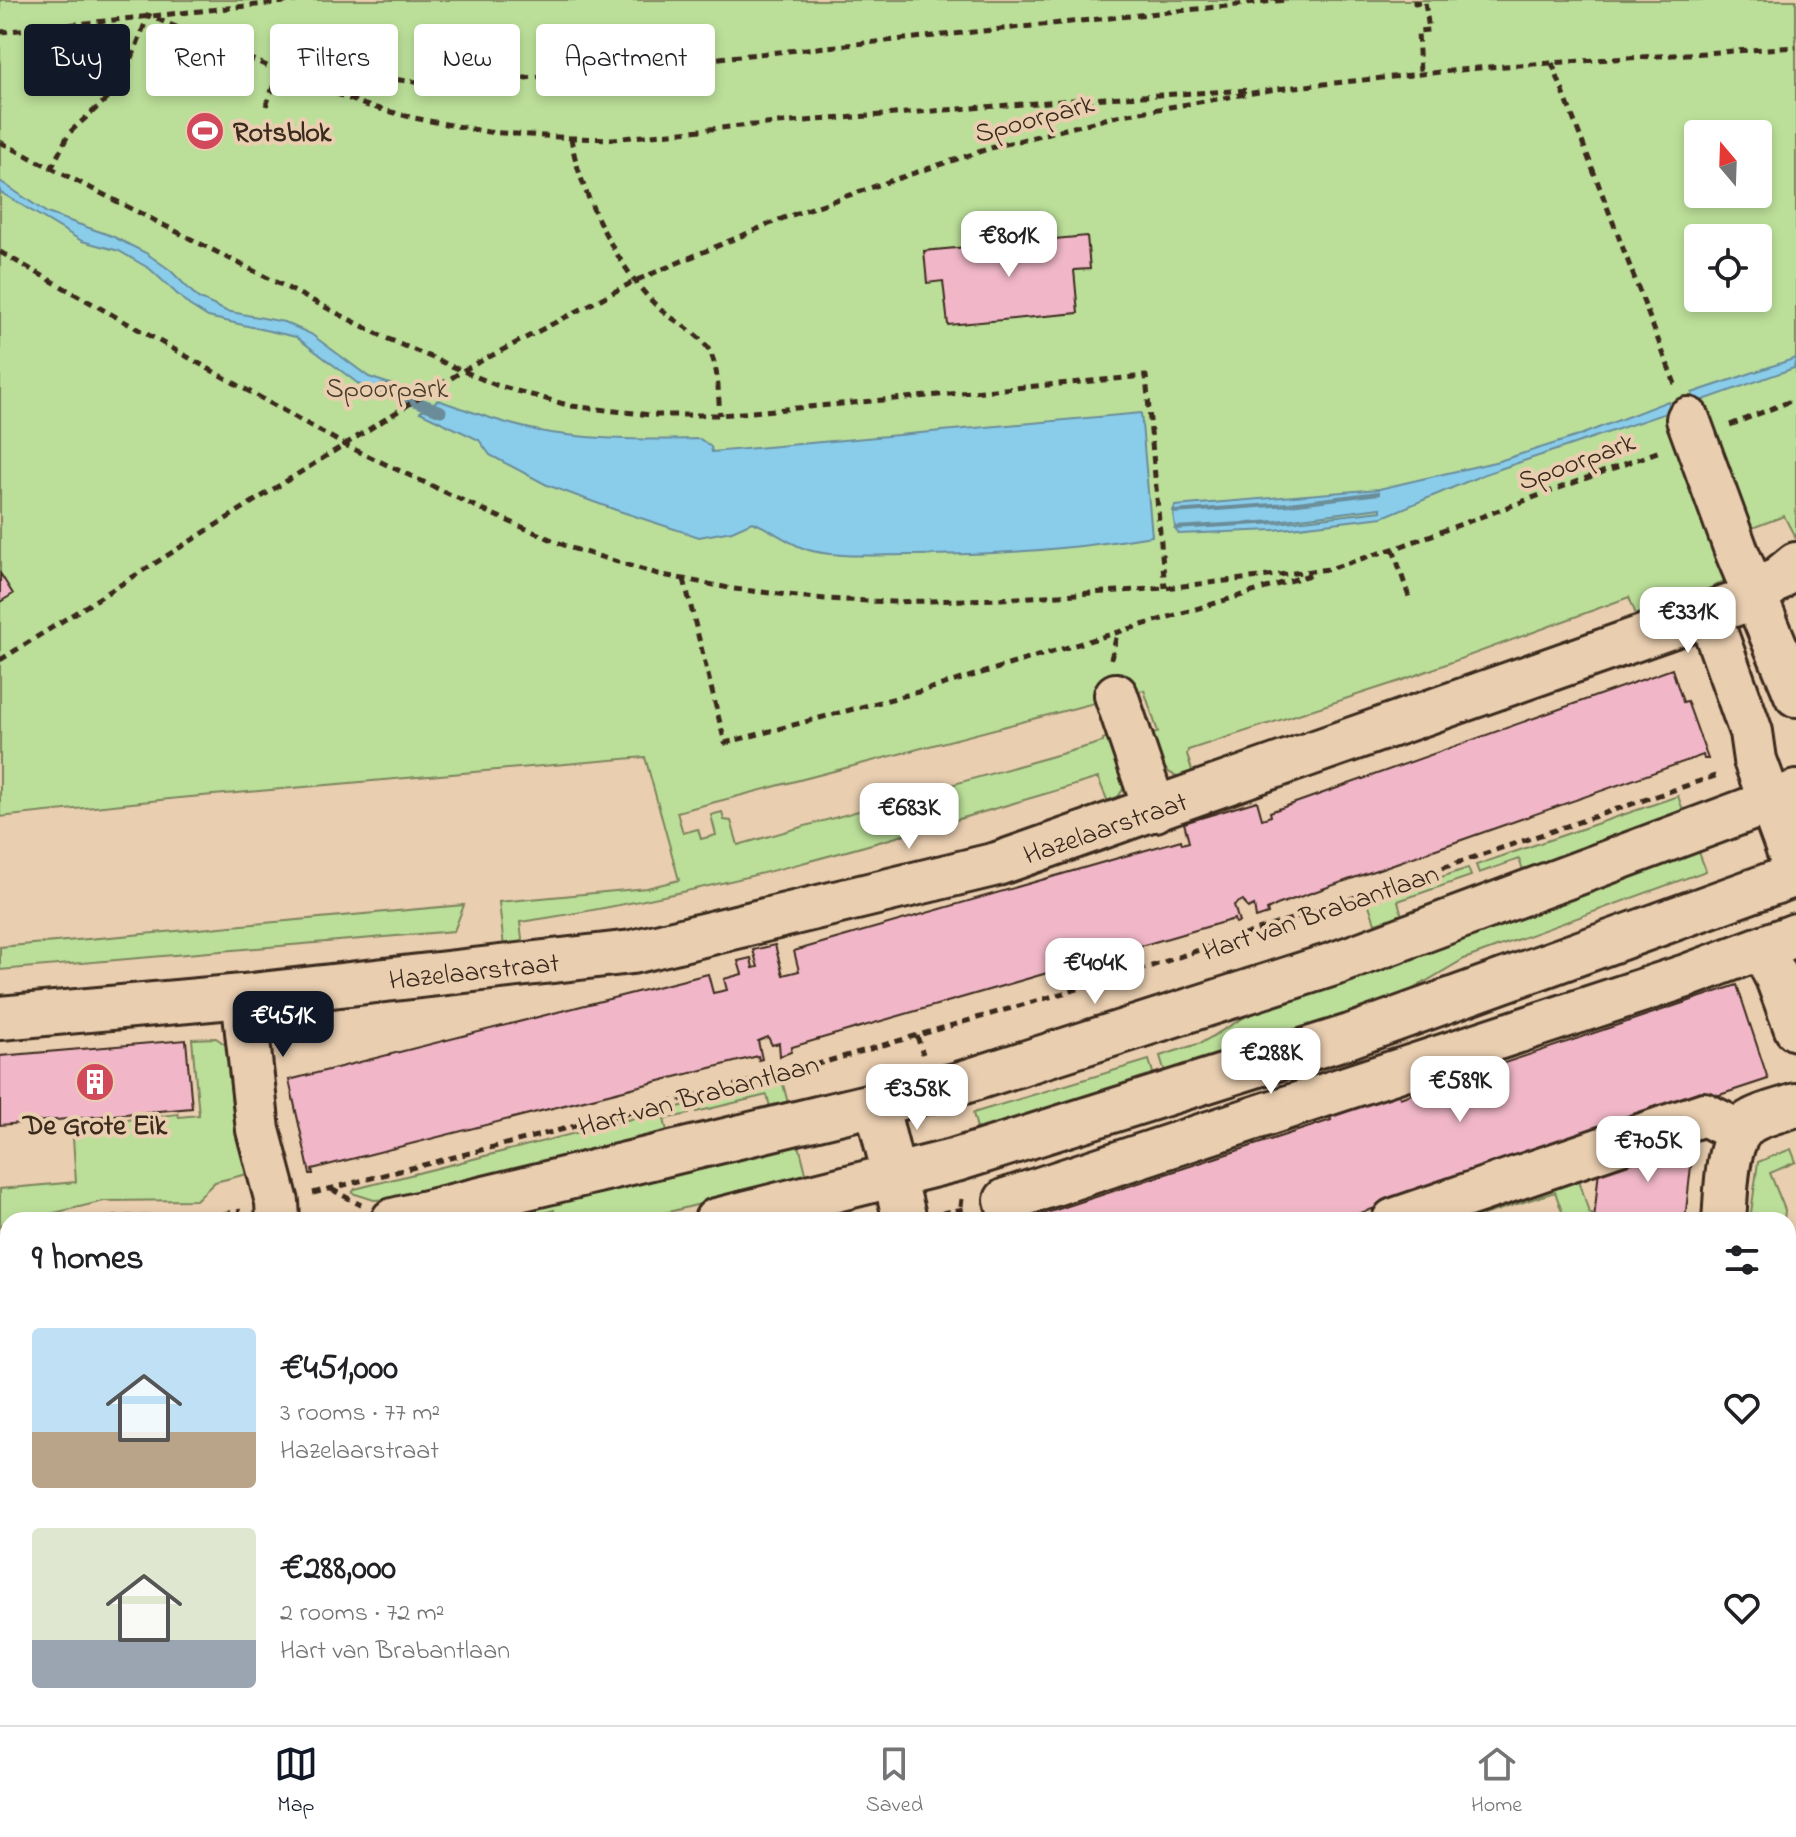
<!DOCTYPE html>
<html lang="en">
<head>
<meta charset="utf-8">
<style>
	:root { --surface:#fff; --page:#f2f2f2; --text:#202124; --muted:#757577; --line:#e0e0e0; --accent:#111827 }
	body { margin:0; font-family:"Indie Flower",sans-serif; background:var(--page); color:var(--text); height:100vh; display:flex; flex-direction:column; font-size:30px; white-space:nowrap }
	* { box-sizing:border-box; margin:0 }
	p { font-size:26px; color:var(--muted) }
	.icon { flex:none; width:44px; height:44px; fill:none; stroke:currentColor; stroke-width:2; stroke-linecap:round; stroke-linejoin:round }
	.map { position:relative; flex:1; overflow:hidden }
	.side { position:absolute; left:0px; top:1212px; width:1796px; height:514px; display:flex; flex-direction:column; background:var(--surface); border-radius:24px 24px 0 0; box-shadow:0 4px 12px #0003 }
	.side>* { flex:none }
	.hud { position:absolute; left:24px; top:24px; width:800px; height:72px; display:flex; gap:16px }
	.needle { width:52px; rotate:341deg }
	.tools { position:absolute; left:1684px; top:120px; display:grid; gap:16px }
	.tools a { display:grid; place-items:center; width:88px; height:88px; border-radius:8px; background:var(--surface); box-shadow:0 4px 12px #0003; font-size:40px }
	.price { position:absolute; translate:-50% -68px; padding:0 18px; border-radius:16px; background:#fff; color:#222; font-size:26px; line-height:52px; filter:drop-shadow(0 2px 4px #0008) }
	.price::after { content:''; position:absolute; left:50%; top:48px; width:24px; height:18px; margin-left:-12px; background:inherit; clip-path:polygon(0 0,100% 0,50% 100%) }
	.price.on { background:var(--accent); color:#fff }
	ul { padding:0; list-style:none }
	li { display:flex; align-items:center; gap:24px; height:200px; padding:0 32px }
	li span { display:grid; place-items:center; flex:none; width:224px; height:160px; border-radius:8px; color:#555 }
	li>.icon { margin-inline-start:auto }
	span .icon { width:96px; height:96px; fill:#fffc; stroke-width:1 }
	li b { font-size:34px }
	h2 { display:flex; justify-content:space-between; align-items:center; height:96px; padding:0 32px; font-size:34px }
	.chip { padding:0 28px; border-radius:8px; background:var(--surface); box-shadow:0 4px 12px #0003; font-size:28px; line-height:72px }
	.chip.on { background:var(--accent); color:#fff }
	.tabs { display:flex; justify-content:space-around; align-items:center; height:112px; border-top:2px solid var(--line); background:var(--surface); font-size:22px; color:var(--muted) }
	.tabs a { display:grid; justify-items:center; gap:4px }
	.tabs .on { color:var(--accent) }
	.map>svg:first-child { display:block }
	.green { fill:#bbdf99; stroke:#7b845c; stroke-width:2; fill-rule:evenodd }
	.water { fill:#89cdeb; stroke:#6a8c99; stroke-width:2 }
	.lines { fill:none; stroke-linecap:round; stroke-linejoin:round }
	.stream { stroke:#6a8c99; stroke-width:11 }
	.building { fill:#f1b7c8; stroke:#3b2a1e; stroke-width:2 }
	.minor-casing { stroke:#3b2a1e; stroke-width:48 }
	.path { stroke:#3b2a1e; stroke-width:5; stroke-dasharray:8 6; stroke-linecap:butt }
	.minor { stroke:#e9ceb0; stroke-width:42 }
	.labels { text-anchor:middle; stroke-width:8; stroke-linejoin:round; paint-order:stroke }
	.street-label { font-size:28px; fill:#3b2a1e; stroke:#e9ceb0 }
	.poi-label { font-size:28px; font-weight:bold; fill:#3b2a1e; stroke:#e9ceb0; text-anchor:start }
	.park-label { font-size:28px; fill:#483c2a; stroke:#e9ceb0 }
</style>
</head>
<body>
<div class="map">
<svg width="1796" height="1725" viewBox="0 0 1796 1725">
	<rect width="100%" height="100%" fill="#e9ceb0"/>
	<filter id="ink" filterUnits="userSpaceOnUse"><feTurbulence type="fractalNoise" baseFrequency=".0125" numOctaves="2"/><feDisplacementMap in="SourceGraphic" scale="16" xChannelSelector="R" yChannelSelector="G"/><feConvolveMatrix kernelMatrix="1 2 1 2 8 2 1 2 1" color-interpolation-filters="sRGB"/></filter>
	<g filter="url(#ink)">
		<g class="green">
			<path d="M0,0H1796V539L1784,516L1736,534L1724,581L1672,608L1639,622L1629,597L1400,681L1188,750L1187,754L1193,774C1164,784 1158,758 1150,736L1158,732L1144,690L677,812L683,833L698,829L701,839L716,835L711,815L722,812L724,820L731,821L738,845L1103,742V739L1114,735L1125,786L1118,797L1108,802L1098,778C907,835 718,893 520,922L523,947H504L499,902L647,888L679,880L645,757L179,798L0,817ZM1698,134H1758V194H1698ZM1698,238H1758V298H1698Z"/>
			<path d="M1678,796L1684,813L1524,873L1519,859L1479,873L1476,865Z"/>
			<path d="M1697,847L1706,871L1464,959L1396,999L1166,1076L1160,1056L1201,1043L1277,998Z"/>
			<path d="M1468,868L1471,876L1398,901L1402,916L1375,923L1368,902Z"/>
			<path d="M464,905L454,931L0,970V947Z"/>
			<path d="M216,1038L226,1045L235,1120L247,1174L215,1182L196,1200L104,1201L25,1220H8V1224L0,1227V1189L76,1182L72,1123L91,1124L178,1114L179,1117L199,1115L192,1039Z"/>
			<path d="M1149,1060L1155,1079L978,1132L973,1113Z"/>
			<path d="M782,1080L789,1107L771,1111L767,1095L696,1112L694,1103Z"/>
			<path d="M686,1105L689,1114L664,1119L668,1135L391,1199L374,1200L352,1193L355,1189Z"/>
			<path d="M798,1141L807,1177L637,1220H557L554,1210L537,1215L538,1220H458Z"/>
			<path d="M1791,1149L1796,1162L1770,1173L1785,1210L1784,1220H1750L1758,1162Z"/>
			<path d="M1578,1176L1589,1213L1592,1214L1591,1220H1565L1555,1192L1483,1215L1484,1220H1446Z"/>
			<path d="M629,1718H984L963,1725H617Z"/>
		</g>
		<g class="water">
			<path d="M0,181L47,213L112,236L146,253L170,270L198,298L226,311L284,322L311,334L369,377L405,389L390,398L360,385L296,337L208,317L189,305L150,269L119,251L82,241L0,192Z"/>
			<path d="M1796,358L1794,368L1695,403L1692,393Z"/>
			<path d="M438,400C475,413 513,427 551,433C601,440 650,440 700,439L711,447L712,452L1141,413L1152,536C1071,550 991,555 910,555C878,555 844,558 812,551C790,546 773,529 752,522L732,531L699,537L616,510L547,485L490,455L479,440L420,412Z"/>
			<path d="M1668,401L1672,411L1485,474L1383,517L1274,530L1179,534L1175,529L1277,523L1381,511V508L1276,521L1175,527L1173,513L1290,505L1379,494V492L1289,503L1173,511L1175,506L1379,489L1499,461L1575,437Z"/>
		</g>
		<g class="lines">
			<path class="stream" d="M383,389L441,411"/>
		</g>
		<g class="building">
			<path d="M1087,236L1090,269L1074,270L1078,313L948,325L943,281L927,283L924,251Z"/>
			<path d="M0,573L13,594L0,602Z"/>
			<path d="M1672,669L1683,702L1687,701L1708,759H1704L1703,755L1277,905L1267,910L1268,914L1256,918L1254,905L1248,908L1243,900L1234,905L1239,922L1235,923L1234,919L819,1039L792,1047L791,1052L780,1056L779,1043L772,1045L768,1037L758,1041L762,1059L759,1060L758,1056L312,1169L313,1174H310L289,1080L708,974L713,993L727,990L724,979L742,974L738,961L751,958L753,968L758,967L753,950L775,945L783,975L799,971L794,951L1181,840L1182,844L1189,842L1184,823L1257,801L1262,819L1271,816L1270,812Z"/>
			<path d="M1737,985L1768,1079L1339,1220L1028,1219L1331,1120L1328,1110L1397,1087L1400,1098Z"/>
			<path d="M186,1040L192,1108L0,1125V1056Z"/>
			<path d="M1695,1130L1685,1220H1594L1599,1169Z"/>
			<path d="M1788,1410L1796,1411L1794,1492L1788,1491Z"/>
			<path d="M8,1475V1718H119L121,1725H0V1477Z"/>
			<path d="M1789,1540H1796V1588L1788,1587Z"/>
			<path d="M1791,1677L1796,1678V1724L1786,1723L1784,1718H1788Z"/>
			<path d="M453,1718H629L617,1725H431Z"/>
			<path d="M1145,1718H1191L1192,1721L1181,1725H1148Z"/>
			<path d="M1219,1718H1257L1259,1720L1247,1725H1200Z"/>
			<path d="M1359,1718H1391L1385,1725H1353Z"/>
			<path d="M1391,1718H1423L1417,1725H1385Z"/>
		</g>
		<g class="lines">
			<g class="minor-casing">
				<g id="minor">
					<path d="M1688,419L1736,550L1796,695"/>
					<path d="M1709,614L1751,732L1755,760L1796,872"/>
					<path d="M1116,695L1155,810"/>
					<path d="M1762,949L1777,978L1796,1029"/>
					<path d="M243,996L258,1130L277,1202L278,1220"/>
					<path d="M0,1018L243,996L632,952L997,864L1756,597L1796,564"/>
					<path d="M876,1103L905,1220"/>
					<path d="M393,1220L955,1085L1337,963L1796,792"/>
					<path d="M716,1220L956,1160L1350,1036L1796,875"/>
					<path d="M1012,1220L1006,1200L1686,976L1796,935"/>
					<path d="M1394,1220L1704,1114L1738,1131"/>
					<path d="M1724,1220C1727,1191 1724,1134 1753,1120C1766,1113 1782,1110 1796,1105"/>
					<path d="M0,1317L8,1315"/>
					<path d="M1788,1320L1796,1321"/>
					<path d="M0,1402L8,1400"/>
					<path d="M157,1718L159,1725"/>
					<path d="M1070,1718L1073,1725"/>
					<path d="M1501,1718L1509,1725"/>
					<path d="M1575,1725C1596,1718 1615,1721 1637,1725"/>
				</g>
			</g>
			<g class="path">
				<path d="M1415,0V3L1425,2L1429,30L1418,31L1420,73"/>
				<path d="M0,32L304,0"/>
				<path d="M1552,63L1675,384"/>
				<path d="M266,106L279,71L365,105L414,118L488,132L571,138L613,139L740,126L1087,99L1251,90"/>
				<path d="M571,138C579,192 620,273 661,310C677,323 703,335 711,354C719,371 718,396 720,415"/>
				<path d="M0,142L386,338L496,385L571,406L651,415H720L1146,376L1165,588"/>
				<path d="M51,169L69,133L122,85L148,15L279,71H326L424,83L466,84L1285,0"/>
				<path d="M0,252L345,445L485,511L571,548L658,574L734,589L825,599L892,602L1001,599L1165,588L1329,569L1399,547L1660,451"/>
				<path d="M1730,425L1796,399"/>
				<path d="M1393,549L1409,597"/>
				<path d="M684,579L725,743L918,692L1316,573"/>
				<path d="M1111,659L1117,634"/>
				<path d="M0,660L464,370L637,280L786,217L893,180L994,147L1117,116L1276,89L1489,67L1796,47"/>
				<path d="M917,1036L923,1054"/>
				<path d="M331,1189L361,1205"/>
				<path d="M313,1193L811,1066L1119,977L1721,774"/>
				<path d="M942,1213L964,1209"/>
				<path d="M98,1220L121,1217L198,1218L241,1211"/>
				<path d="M959,1220L962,1199"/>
				<path d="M0,1245L8,1243"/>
				<path d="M1788,1381L1796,1382"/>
				<path d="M0,1454L8,1452"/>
				<path d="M402,1725L425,1718"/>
				<path d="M996,1725L1006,1718"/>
			</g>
			<use href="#minor" class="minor"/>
		</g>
	</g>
	<defs>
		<g id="stadium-disc" transform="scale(2)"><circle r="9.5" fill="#d1495b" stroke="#e9ceb0"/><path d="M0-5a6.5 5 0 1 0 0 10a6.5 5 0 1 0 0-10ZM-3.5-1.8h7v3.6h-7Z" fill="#fff"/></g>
		<g id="building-disc" transform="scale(2)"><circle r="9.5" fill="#d1495b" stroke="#e9ceb0"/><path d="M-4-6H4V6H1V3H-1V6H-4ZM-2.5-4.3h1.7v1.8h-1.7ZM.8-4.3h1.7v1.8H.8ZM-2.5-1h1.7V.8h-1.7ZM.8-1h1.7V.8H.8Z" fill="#fff"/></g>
	</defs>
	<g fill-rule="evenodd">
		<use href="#stadium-disc" x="205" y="131"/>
		<use href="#building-disc" x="95" y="1082"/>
	</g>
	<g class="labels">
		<g class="street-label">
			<text transform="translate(1034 117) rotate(-15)" y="10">Spoorpark</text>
			<text transform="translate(1576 460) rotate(-20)" y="10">Spoorpark</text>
			<text transform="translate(1105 827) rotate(-19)" y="10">Hazelaarstraat</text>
			<text transform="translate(1320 911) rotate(-19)" y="10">Hart van Brabantlaan</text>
			<text transform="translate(474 970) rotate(-6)" y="10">Hazelaarstraat</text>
			<text transform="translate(698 1094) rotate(-15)" y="10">Hart van Brabantlaan</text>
		</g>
		<g class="poi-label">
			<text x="233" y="141">Rotsblok</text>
			<text x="95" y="1134" text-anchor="middle">De Grote Eik</text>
		</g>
		<g class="park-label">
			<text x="387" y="397">Spoorpark</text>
		</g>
	</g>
</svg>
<div class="tools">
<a><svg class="needle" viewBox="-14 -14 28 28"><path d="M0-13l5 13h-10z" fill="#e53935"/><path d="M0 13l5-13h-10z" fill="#757577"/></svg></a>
<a><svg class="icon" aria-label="locate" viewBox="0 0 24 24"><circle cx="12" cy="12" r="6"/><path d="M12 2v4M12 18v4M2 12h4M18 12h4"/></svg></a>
</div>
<b class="price" style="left:1009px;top:279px">€801K</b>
<b class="price" style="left:1688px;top:655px">€331K</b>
<b class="price" style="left:909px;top:851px">€683K</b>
<b class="price" style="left:1095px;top:1006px">€404K</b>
<b class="price on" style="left:283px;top:1059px">€451K</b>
<b class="price" style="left:1271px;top:1096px">€288K</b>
<b class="price" style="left:1460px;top:1124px">€589K</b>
<b class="price" style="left:917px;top:1132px">€358K</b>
<b class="price" style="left:1648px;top:1184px">€705K</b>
<div class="hud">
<a class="chip on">Buy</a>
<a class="chip">Rent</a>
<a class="chip">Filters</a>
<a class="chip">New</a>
<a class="chip">Apartment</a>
</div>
<section class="side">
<h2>9 homes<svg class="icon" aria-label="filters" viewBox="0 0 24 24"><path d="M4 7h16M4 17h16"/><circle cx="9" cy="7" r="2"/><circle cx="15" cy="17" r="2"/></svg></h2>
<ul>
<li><span style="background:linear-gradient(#bfe0f5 65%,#b9a48a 0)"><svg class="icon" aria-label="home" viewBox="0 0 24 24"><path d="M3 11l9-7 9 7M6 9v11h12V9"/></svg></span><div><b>€451,000</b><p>3 rooms · 77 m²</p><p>Hazelaarstraat</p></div><svg class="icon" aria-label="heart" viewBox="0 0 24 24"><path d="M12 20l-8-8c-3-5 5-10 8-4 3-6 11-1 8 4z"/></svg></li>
<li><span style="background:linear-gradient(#dfe7d0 70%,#9aa5b1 0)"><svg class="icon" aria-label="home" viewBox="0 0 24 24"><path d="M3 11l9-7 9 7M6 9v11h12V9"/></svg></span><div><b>€288,000</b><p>2 rooms · 72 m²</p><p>Hart van Brabantlaan</p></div><svg class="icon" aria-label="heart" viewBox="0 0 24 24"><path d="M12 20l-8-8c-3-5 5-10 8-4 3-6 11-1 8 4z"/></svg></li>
</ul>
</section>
</div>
<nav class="tabs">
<a class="on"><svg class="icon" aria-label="map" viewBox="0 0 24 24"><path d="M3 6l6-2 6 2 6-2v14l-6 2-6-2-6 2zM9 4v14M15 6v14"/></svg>Map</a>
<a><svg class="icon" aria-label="saved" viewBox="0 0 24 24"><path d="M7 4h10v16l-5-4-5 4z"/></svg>Saved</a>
<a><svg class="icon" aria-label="home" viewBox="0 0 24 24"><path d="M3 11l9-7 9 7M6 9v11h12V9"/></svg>Home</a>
</nav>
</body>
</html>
